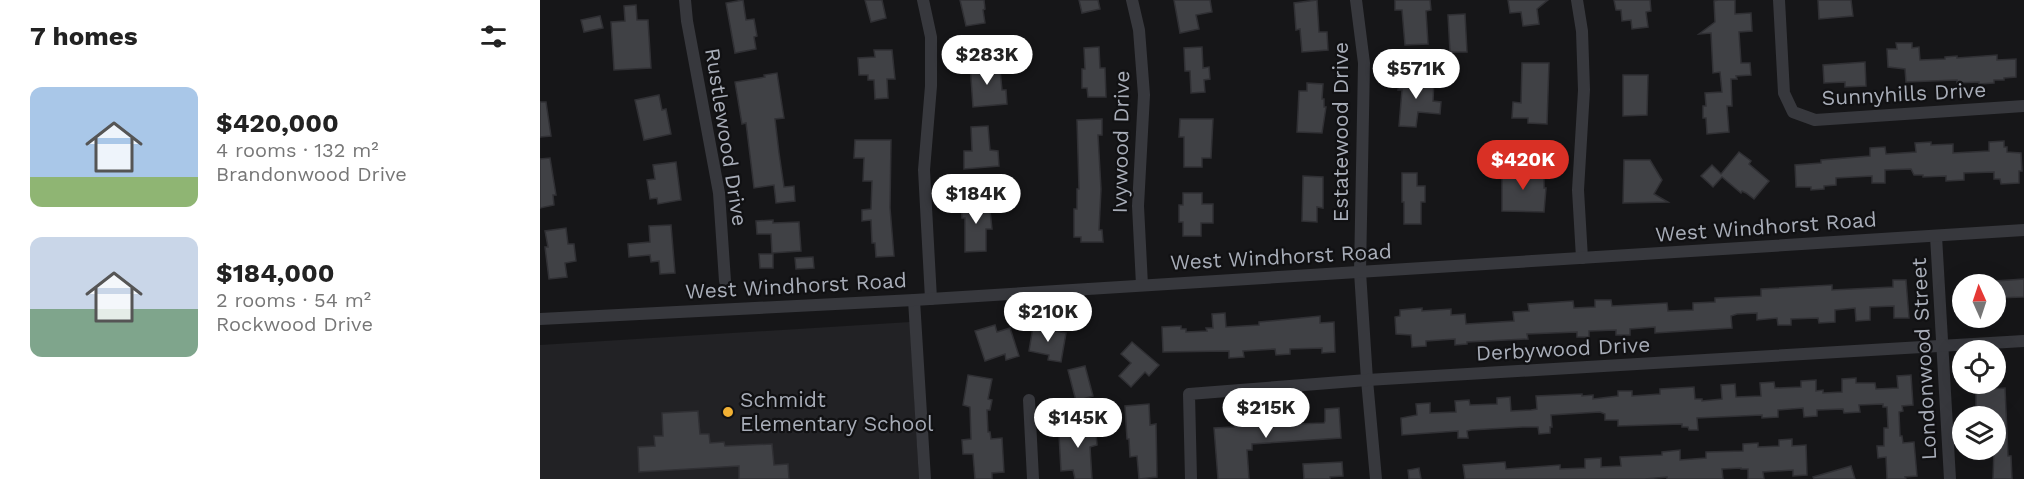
<!DOCTYPE html>
<html lang="en">
<head>
<meta charset="utf-8">
<style>
	:root { --surface:#fff; --page:#f2f2f2; --text:#222; --muted:#767676; --accent:#d93025 }
	body { margin:0; font-family:"Work Sans",sans-serif; background:var(--page); color:var(--text); height:100vh; display:flex; flex-direction:column; font-size:22px; white-space:nowrap }
	* { box-sizing:border-box; margin:0 }
	p { font-size:20px; color:var(--muted) }
	.icon { flex:none; width:33px; height:33px; fill:none; stroke:currentColor; stroke-width:2; stroke-linecap:round; stroke-linejoin:round }
	.map { position:relative; flex:1; overflow:hidden }
	.details { display:flex; flex-direction:column; background:var(--surface); width:540px }
	.details>* { flex:none }
	.needle { width:39px; rotate:357deg }
	.tools { position:absolute; left:1412px; top:274px; display:grid; gap:12px }
	.tools a { display:grid; place-items:center; width:54px; height:54px; border-radius:50%; background:var(--surface); box-shadow:0 6px 24px #0002; font-size:30px }
	.price { position:absolute; translate:-50% -51px; padding:0 14px; border-radius:21px; background:#fff; color:#222; font-size:20px; line-height:39px; filter:drop-shadow(0 2px 3px #0008) }
	.price::after { content:''; position:absolute; left:50%; top:36px; width:18px; height:14px; margin-left:-9px; background:inherit; clip-path:polygon(0 0,100% 0,50% 100%) }
	.price.active { background:var(--accent); color:#fff }
	ul { padding:0; list-style:none }
	li { display:flex; align-items:center; gap:18px; height:150px; padding:0 30px }
	li span { display:grid; place-items:center; flex:none; width:168px; height:120px; border-radius:12px; color:#555 }
	li>.icon { margin-inline-start:auto }
	span .icon { width:72px; height:72px; fill:#fffc; stroke-width:1 }
	li b { font-size:26px }
	h2 { display:flex; justify-content:space-between; align-items:center; height:72px; padding:0 30px; font-size:26px }
	main { display:flex; flex:1; min-height:0 }
	.map>svg:first-child { display:block }
	.built { fill:#222225 }
	.building { fill:#404145; stroke:#303034; stroke-width:1.5 }
	.lines { fill:none; stroke-linecap:round; stroke-linejoin:round }
	.minor { stroke:#37383d; stroke-width:12 }
	.poi-dot { fill:#f2b134; stroke:#111113; stroke-width:2 }
	.labels { text-anchor:middle; stroke-width:4.5; stroke-linejoin:round; paint-order:stroke }
	.street-label { font-size:21px; fill:#a8adb8; stroke:#111113 }
	.poi-label { font-size:21px; fill:#a8adb8; stroke:#111113; text-anchor:start }
</style>
</head>
<body>
<main>
<section class="details">
<h2>7 homes<svg class="icon" aria-label="filters" viewBox="0 0 24 24"><path d="M4 7h16M4 17h16"/><circle cx="9" cy="7" r="2"/><circle cx="15" cy="17" r="2"/></svg></h2>
<ul>
<li><span style="background:linear-gradient(#a9c7e8 75%,#8fb573 0)"><svg class="icon" aria-label="home" viewBox="0 0 24 24"><path d="M3 11l9-7 9 7M6 9v11h12V9"/></svg></span><div><b>$420,000</b><p>4 rooms · 132 m²</p><p>Brandonwood Drive</p></div></li>
<li><span style="background:linear-gradient(#c9d6e8 60%,#7fa58c 0)"><svg class="icon" aria-label="home" viewBox="0 0 24 24"><path d="M3 11l9-7 9 7M6 9v11h12V9"/></svg></span><div><b>$184,000</b><p>2 rooms · 54 m²</p><p>Rockwood Drive</p></div></li>
</ul>
</section>
<div class="map">
<svg width="1484" height="479" viewBox="0 0 1484 479">
	<rect width="100%" height="100%" fill="#161618"/>
	<path class="built" d="M370,322L379,479H0V345Z"/>
	<g class="building">
		<path d="M203,0L206,20L214,19L217,36L214,37L216,49L195,53L186,3Z"/>
		<path d="M325,0H342L346,18L331,22Z"/>
		<path d="M420,0H444L445,9L443,10L445,23L426,26Z"/>
		<path d="M539,0H558L560,9L542,13Z"/>
		<path d="M634,0H670L672,12L656,15L659,29L640,33Z"/>
		<path d="M777,0L779,32H787L788,50L762,52L760,29L756,30L754,3Z"/>
		<path d="M855,0H890L891,10L886,11L888,44L865,45L862,10H855Z"/>
		<path d="M968,0H1008L997,9L999,24L983,26L981,12L970,13Z"/>
		<path d="M1074,0H1110L1111,11L1106,12L1108,27L1092,29L1091,20L1082,21L1081,10H1076Z"/>
		<path d="M1178,0H1195V14L1211,13L1212,31L1199,32L1201,63H1210L1211,75L1196,76L1197,79H1191L1192,106H1187L1189,132L1167,134L1166,118H1163V106H1166L1165,93L1182,92L1180,72L1173,73L1171,33L1159,34L1175,22L1174,1Z"/>
		<path d="M1278,0H1311L1313,16L1279,19Z"/>
		<path d="M96,5L97,20H108L111,68L74,70L71,22L85,21L84,6Z"/>
		<path d="M925,14L927,52H910L908,15Z"/>
		<path d="M60,16L63,28L44,32L41,20Z"/>
		<path d="M1356,43H1372V48L1379,47L1380,60L1405,59V57L1417,56V58L1457,55V60L1476,59V77L1464,78V80H1454V83L1439,84V82L1417,83V80L1366,82L1365,69L1348,67L1347,49H1357Z"/>
		<path d="M559,47L560,68H565L566,97H548L547,88H542V69H545L544,48Z"/>
		<path d="M662,47L663,68L669,67L670,79L664,80L665,92L651,93L650,71H645L644,48Z"/>
		<path d="M334,50H352L355,79H347L348,98L335,99L334,80H328V75H319L318,58L335,57Z"/>
		<path d="M452,62L453,70L460,69L462,90H466L467,104L433,107L430,64Z"/>
		<path d="M1325,62L1326,86L1305,87V82L1284,83L1283,65Z"/>
		<path d="M982,63H1009L1007,124L988,123V118H972L973,102L981,103Z"/>
		<path d="M237,73L244,118L235,119L239,153L244,187L254,186L255,201L236,203L234,185L214,188L206,123L202,124L195,82L225,77L224,75Z"/>
		<path d="M1083,75H1108L1107,115L1083,116Z"/>
		<path d="M860,77L894,80L893,101L901,102L900,114L878,112L876,127L859,126L862,90H858Z"/>
		<path d="M767,83L783,84L782,99H784V107H786L782,133L757,132L759,91H767Z"/>
		<path d="M119,95L122,110L126,109L131,134L104,140L95,100Z"/>
		<path d="M0,102H6L11,136L0,137Z"/>
		<path d="M562,119V135H558L561,189L559,230H562L563,242H541V237H534V209H537V189H539L537,120Z"/>
		<path d="M640,119H673L671,158H662V167H644V137H639Z"/>
		<path d="M448,126L450,150L458,151L459,166L424,169V151H432L431,127Z"/>
		<path d="M315,140H351L350,208L354,256L336,257L335,243H332L331,220L322,221V210L331,209L332,181H323L324,158H314Z"/>
		<path d="M1464,141V147H1467V152L1481,153L1482,171H1479V183L1461,184L1460,179H1454V172L1424,173V180L1406,181V176L1383,177V175H1374L1371,169L1345,170V183H1332V176L1296,178V185L1284,186V189L1271,190V187H1256L1255,165L1281,163V160L1330,156V148L1345,147L1346,154L1376,152L1375,143L1391,142V145L1413,144V153L1449,151V142Z"/>
		<path d="M1199,152L1211,161L1209,164L1229,181L1214,199L1206,193L1202,191L1201,193L1182,177L1173,187L1161,176L1172,165L1181,174Z"/>
		<path d="M10,158L16,195H13L14,205L0,208V159Z"/>
		<path d="M1084,160H1110L1122,180L1114,194L1128,202L1083,203Z"/>
		<path d="M136,162L141,200L118,204L117,198L110,199L107,180L115,179L113,165Z"/>
		<path d="M962,168H975V170L1004,171V188H1006L1004,212L962,211Z"/>
		<path d="M862,173H877V186H885V202H881V224H864V202H862Z"/>
		<path d="M763,176L783,177V208L777,207V222L762,221Z"/>
		<path d="M643,193H662V204H673V223H661V236H643V222H639V205H643Z"/>
		<path d="M449,201L452,229H446V251L425,252V218H422L421,202Z"/>
		<path d="M233,220V223L259,222L261,251L232,253L231,234H217L216,221Z"/>
		<path d="M131,225L135,273L120,274L119,261L111,262L110,255L89,257L88,244L110,242L109,226Z"/>
		<path d="M26,228L28,244H34L36,261L25,263L27,277L9,279L5,247H8L5,231Z"/>
		<path d="M219,254H233V268H220Z"/>
		<path d="M273,257L274,268L256,269L255,258Z"/>
		<path d="M1484,279V297L1455,298V281Z"/>
		<path d="M1353,280H1366L1369,318H1354V306L1330,307V320L1316,321L1315,308L1295,310V322L1279,323L1278,318L1251,319V325H1238L1237,318L1217,320V313L1197,314L1191,316L1192,328L1115,333V327L1090,329V335H1076V330L1049,331V337H1037V332L987,334L988,339L927,342V344L915,345V339L886,341V346L872,347L871,335L856,334L855,317L860,316V310L882,308V311L911,309V315L925,314L926,324L974,321L973,312L989,311L988,304L1033,301L1034,308L1055,307V300H1071L1072,306L1127,303L1128,311L1153,310V303L1175,302V298L1221,296V289L1292,285V290L1353,287Z"/>
		<path d="M685,313L686,327L719,325V322L780,316V323L794,322L795,352L782,353V348L750,349V354L736,355L735,349L703,351L704,357L689,358V351L623,352L622,327L641,326V329H646V332L667,331L666,328H673L672,314Z"/>
		<path d="M455,325L457,332L470,328L479,356L466,360L465,354L445,361L435,331Z"/>
		<path d="M493,327L526,333L521,362L508,360L509,355L489,351Z"/>
		<path d="M592,342L619,365L609,376L605,372L591,387L579,376L591,363L581,354Z"/>
		<path d="M545,366L553,396L536,401L528,370Z"/>
		<path d="M428,375L452,379L448,399L452,400L450,410H447L448,432H450L451,439L462,438L464,472L452,473V479H435L433,454H423L422,440L431,439L430,407L423,405Z"/>
		<path d="M1371,375L1373,405L1362,406L1363,411L1359,412L1360,436H1362L1363,443L1374,442L1377,476L1365,477L1366,479H1347L1346,457L1338,458L1337,446H1344V428H1348L1347,407H1343V404L1319,405L1320,412L1304,413L1303,409L1277,410V416L1264,417L1263,408L1238,410V417L1222,418V415L1157,418L1158,430H1149L1148,427H1142V424L1078,426V420H1065V414L1060,412L1011,415L1012,427H1010V433L999,434L998,427H983L931,430L927,431L928,438H918V431L862,435L861,418L877,415L876,404L890,403V413L916,412L915,401L929,400L930,405L957,404V398L970,397L971,411L991,410L997,409L996,396L1042,394V396L1053,395V399L1078,396V391H1092V396L1120,394V389L1154,387L1155,399H1162V401L1182,399L1181,385L1195,384L1196,397L1221,396L1220,383L1234,382L1235,388L1261,387V381L1276,380V391L1283,390V393L1302,392V379L1316,378V383H1335L1336,389L1358,388L1357,376Z"/>
		<path d="M1436,384H1452V389L1465,388L1468,456H1471L1472,479H1453L1455,417H1442L1441,407H1436Z"/>
		<path d="M609,404L610,425L616,424L617,477L599,479L597,456L590,457L589,439H587L585,406Z"/>
		<path d="M799,408L801,438L712,444V450H707L709,479H678L674,428L694,427V420L718,419V413L732,412V419L755,417V424L784,423L785,421V409Z"/>
		<path d="M158,411L160,434H169L170,443L184,442L185,446L232,444L234,465L248,464L249,479H199V466L99,472L98,447L115,446L114,436H123L122,413Z"/>
		<path d="M548,417L549,433H556L557,445L550,447L552,479H535L533,470L521,471L519,435L531,434V419Z"/>
		<path d="M1252,439V446L1266,445L1267,475L1253,476V470L1223,472L1224,479H1208V469H1201V468L1182,469L1183,479H1127V477L1105,479H925L923,465L965,462L966,469L1020,465V469L1045,468V459L1061,458V467L1081,466L1080,457L1122,455V452L1140,450V460L1166,458V452L1203,451V444L1218,443V447L1239,446V440Z"/>
		<path d="M802,462L803,476L790,477V479H764L763,464Z"/>
		<path d="M1311,466L1315,479H1274L1273,477Z"/>
		<path d="M879,468L881,479H869L868,470Z"/>
	</g>
	<g class="lines">
		<g class="minor">
			<path d="M145,0L147,21L179,193L185,281"/>
			<path d="M383,0L391,37V86L384,170L391,299"/>
			<path d="M592,0L599,30L604,95L598,206L602,285"/>
			<path d="M816,0L824,63L820,272L827,380L836,479"/>
			<path d="M1037,0L1042,31L1044,90L1038,190L1042,258"/>
			<path d="M1239,0L1244,93L1253,112L1275,120L1484,106"/>
			<path d="M1396,236L1410,479"/>
			<path d="M374,300L385,479"/>
			<path d="M0,319L374,300L1484,230"/>
			<path d="M489,400L493,479"/>
			<path d="M651,479L649,394L827,380L1484,341"/>
		</g>
	</g>
	<circle class="poi-dot" cx="188" cy="412" r="6"/>
	<g class="labels">
		<g class="street-label">
			<text transform="translate(1364 94) rotate(-3)" y="7">Sunnyhills Drive</text>
			<text transform="translate(801 132) rotate(-90)" y="7">Estatewood Drive</text>
			<text transform="translate(186 137) rotate(81)" y="7">Rustlewood Drive</text>
			<text transform="translate(581 142) rotate(-89)" y="7">Ivywood Drive</text>
			<text transform="translate(1226 227) rotate(-4)" y="7">West Windhorst Road</text>
			<text transform="translate(741 257) rotate(-3)" y="7">West Windhorst Road</text>
			<text transform="translate(256 286) rotate(-3)" y="7">West Windhorst Road</text>
			<text transform="translate(1023 349) rotate(-3)" y="7">Derbywood Drive</text>
			<text transform="translate(1384 359) rotate(-93)" y="7">Londonwood Street</text>
		</g>
		<g class="poi-label">
			<text x="200" y="407">Schmidt<tspan x="200" dy="24">Elementary School</tspan></text>
		</g>
	</g>
</svg>
<div class="tools">
<a><svg class="needle" viewBox="-14 -14 28 28"><path d="M0-13l5 13h-10z" fill="#e53935"/><path d="M0 13l5-13h-10z" fill="#767676"/></svg></a>
<a><svg class="icon" aria-label="locate" viewBox="0 0 24 24"><circle cx="12" cy="12" r="6"/><path d="M12 2v4M12 18v4M2 12h4M18 12h4"/></svg></a>
<a><svg class="icon" aria-label="layers" viewBox="0 0 24 24"><path d="M12 4l9 5-9 5-9-5zM3 14l9 5 9-5"/></svg></a>
</div>
<b class="price" style="left:447px;top:86px">$283K</b>
<b class="price" style="left:876px;top:100px">$571K</b>
<b class="price active" style="left:983px;top:191px">$420K</b>
<b class="price" style="left:436px;top:225px">$184K</b>
<b class="price" style="left:508px;top:343px">$210K</b>
<b class="price" style="left:726px;top:439px">$215K</b>
<b class="price" style="left:538px;top:449px">$145K</b>
</div>
</main>
</body>
</html>
